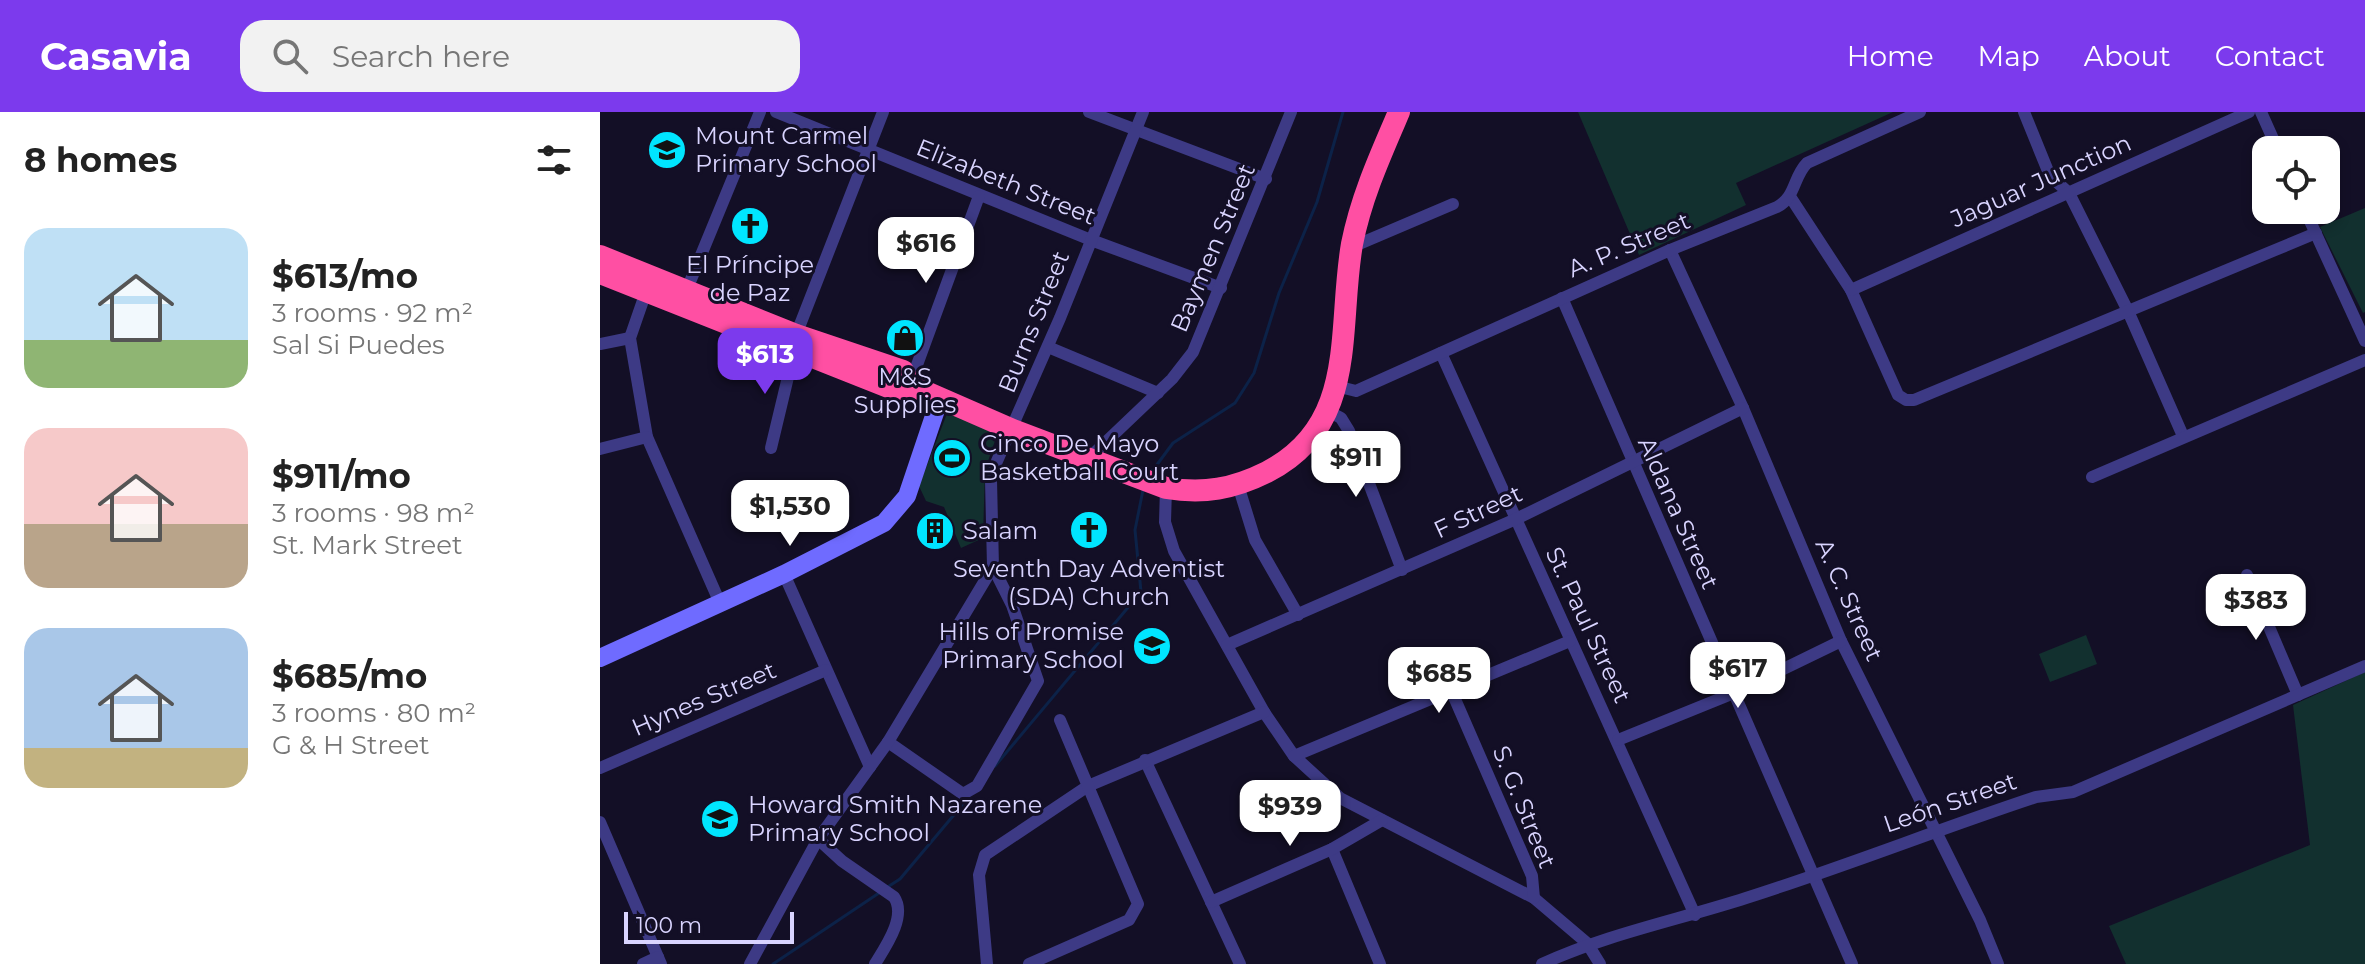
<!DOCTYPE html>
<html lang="en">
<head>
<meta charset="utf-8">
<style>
	:root { --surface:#fff; --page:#f2f2f2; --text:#222; --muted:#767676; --accent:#7c3aed }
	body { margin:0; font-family:Montserrat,sans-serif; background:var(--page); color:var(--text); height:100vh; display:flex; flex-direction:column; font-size:30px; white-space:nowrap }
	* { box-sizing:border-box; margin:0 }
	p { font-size:26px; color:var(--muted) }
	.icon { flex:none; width:44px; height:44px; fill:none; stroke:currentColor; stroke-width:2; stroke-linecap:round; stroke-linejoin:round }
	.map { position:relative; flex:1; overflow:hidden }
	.details { display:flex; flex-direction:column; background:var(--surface); width:600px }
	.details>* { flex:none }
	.controls { position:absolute; left:1652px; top:24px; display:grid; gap:16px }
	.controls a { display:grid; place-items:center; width:88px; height:88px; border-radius:16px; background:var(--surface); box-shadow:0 4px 12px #0003; font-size:40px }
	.scale { position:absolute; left:24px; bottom:20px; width:170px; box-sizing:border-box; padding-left:8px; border:4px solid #d9d4ff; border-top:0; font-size:22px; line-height:28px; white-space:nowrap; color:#d9d4ff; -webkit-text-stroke:6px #130f26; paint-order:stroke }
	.price { position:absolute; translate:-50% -68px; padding:0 18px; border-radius:16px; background:#fff; color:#222; font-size:26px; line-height:52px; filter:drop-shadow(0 2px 4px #0008) }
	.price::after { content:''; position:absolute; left:50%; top:48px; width:24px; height:18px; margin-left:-12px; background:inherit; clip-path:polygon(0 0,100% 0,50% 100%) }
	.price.current { background:var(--accent); color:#fff }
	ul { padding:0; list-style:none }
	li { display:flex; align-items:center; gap:24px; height:200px; padding:0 24px }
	li span { display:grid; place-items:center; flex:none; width:224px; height:160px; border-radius:24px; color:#555 }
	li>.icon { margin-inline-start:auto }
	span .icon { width:96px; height:96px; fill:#fffc; stroke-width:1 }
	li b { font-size:34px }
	h2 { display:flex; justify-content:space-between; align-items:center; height:96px; padding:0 24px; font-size:34px }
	header { display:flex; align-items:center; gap:48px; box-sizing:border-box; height:112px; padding:0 40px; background:var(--accent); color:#fff }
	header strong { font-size:38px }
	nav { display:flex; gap:44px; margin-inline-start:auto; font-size:28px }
	.search { width:560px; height:72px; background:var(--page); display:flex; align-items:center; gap:20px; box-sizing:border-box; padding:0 28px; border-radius:24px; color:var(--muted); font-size:30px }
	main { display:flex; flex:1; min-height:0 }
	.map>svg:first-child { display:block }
	.green { fill:#12302f }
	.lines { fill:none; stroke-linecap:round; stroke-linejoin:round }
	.stream { stroke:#0c2248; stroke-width:3 }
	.street { stroke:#3d3a85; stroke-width:12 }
	.secondary { stroke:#6f6bff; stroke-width:18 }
	.highway { stroke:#ff4fa3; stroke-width:22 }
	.labels { text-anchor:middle; stroke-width:6; stroke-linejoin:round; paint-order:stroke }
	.poi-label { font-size:24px; fill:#d9d4ff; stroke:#130f26; text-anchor:start }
	.street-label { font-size:24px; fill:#d9d4ff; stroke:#130f26 }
</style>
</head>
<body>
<header>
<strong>Casavia</strong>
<div class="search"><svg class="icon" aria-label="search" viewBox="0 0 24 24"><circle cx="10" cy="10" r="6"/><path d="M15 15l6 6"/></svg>Search here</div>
<nav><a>Home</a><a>Map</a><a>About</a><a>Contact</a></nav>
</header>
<main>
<section class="details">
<h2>8 homes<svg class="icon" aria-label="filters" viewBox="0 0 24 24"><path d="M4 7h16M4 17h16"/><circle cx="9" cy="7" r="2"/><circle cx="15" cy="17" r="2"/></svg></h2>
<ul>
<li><span style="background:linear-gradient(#bfe0f5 70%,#8fb573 0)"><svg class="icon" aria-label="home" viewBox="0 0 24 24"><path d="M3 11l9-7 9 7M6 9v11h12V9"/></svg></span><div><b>$613/mo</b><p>3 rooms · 92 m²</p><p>Sal Si Puedes</p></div></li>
<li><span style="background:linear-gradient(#f6c9c9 60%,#b9a48a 0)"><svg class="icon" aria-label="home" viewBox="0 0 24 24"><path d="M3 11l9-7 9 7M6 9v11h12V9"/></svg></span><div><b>$911/mo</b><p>3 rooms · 98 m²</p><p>St. Mark Street</p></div></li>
<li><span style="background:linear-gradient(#a9c7e8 75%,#c2b280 0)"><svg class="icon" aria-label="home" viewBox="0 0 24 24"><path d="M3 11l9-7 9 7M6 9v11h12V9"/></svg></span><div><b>$685/mo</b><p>3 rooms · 80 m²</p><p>G &amp; H Street</p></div></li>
</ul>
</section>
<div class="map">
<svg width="1765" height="852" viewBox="0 0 1765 852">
	<rect width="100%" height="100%" fill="#130f26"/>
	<g class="green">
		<path d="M978,0H1293L1136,71L1146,93L1039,143Z"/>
		<path d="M1765,96V200L1763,201L1720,115Z"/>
		<path d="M348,299L399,317L385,358L383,426L361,436L344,395L326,389L319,374Z"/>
		<path d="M1486,523L1497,552L1450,570L1439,542Z"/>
		<path d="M1765,560V852H1526L1509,814L1710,733L1693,593Z"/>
	</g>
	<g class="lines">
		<g class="stream">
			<path d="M553,358L573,331L635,291L654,261L679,181L717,90L743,0"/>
			<path d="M395,654L541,480L535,418L543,378"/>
			<path d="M286,776L300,767L369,685"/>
			<path d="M173,852L279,781"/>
		</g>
		<g class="street">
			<path d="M176,0L491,128L621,176"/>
			<path d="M489,0L666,67"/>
			<path d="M1424,0L1450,64L1469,81L1528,199L1583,324"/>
			<path d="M1661,0L1678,38"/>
			<path d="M1191,86L1251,178L1298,283L1306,288H1314L1716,121"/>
			<path d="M1705,98L1765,229"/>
			<path d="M752,135L853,92"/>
			<path d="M1070,138L1143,296L1241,529L1380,808L1398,852"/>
			<path d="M48,174L30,226L47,325L120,491"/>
			<path d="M1251,178L1649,0"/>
			<path d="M85,182L160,0"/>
			<path d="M962,186L1252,852"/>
			<path d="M196,223L283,0"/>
			<path d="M0,232L30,226"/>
			<path d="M448,235L558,281"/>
			<path d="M841,241L1095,803"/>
			<path d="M310,272L379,84"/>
			<path d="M736,274L756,279L1070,138L1177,95C1196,85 1193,65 1207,51L1320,0"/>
			<path d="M728,299L741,306L749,319L802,458"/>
			<path d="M171,336L194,240"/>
			<path d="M0,337L47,325"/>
			<path d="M489,346L572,267L593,240L691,0"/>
			<path d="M1492,365L1765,248"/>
			<path d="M638,373L655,428L698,503"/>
			<path d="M566,376L565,410L574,439L664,600L694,644L740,686L934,786L987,831L1000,852"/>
			<path d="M184,462L270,655"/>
			<path d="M1647,463L1698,583"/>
			<path d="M627,533L916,407L1143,296"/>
			<path d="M851,578L932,764L934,786"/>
			<path d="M1018,628L1134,581L1241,529"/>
			<path d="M288,630L363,682L377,674L438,569L412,493L393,455"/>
			<path d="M694,644L970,529"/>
			<path d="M545,648L640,852"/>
			<path d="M0,656L226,558"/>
			<path d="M0,710L61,852"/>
			<path d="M218,727L242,749L294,785C307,804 286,834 275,852"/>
			<path d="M732,737L780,852"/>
			<path d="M611,790L732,737L782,708"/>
			<path d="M43,852L58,845"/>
			<path d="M150,852L218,727L288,630L393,455L391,368L397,349L460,206L543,0"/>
			<path d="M387,852L379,763L385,743L488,674L664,600"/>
			<path d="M429,852L529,808L538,792L460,608"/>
			<path d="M942,852C1007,822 1078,808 1146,786C1244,755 1339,717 1436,685L1473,680L1765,554"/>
		</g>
		<path class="secondary" d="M0,546L184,462L284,411L307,384L340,286"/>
		<g class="highway">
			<path d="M0,144L196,223L303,259L310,273L296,278L0,161"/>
			<path d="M310,273L413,318L566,376C604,382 633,377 667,360C759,313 737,218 752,132C761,86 780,44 799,0"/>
		</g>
	</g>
	<defs>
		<g id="school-disc" transform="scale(2)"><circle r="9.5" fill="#00e5ff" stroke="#130f26"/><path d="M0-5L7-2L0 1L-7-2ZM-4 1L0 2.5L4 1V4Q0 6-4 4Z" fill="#111"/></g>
		<g id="church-disc" transform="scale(2)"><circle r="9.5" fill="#00e5ff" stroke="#130f26"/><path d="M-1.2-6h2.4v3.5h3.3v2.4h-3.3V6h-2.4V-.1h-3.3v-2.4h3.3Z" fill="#111"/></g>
		<g id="shop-disc" transform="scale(2)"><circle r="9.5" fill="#00e5ff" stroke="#130f26"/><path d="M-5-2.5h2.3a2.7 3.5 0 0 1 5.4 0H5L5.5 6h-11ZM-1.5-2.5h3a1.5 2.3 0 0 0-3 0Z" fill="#111"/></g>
		<g id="stadium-disc" transform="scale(2)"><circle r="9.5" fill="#00e5ff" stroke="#130f26"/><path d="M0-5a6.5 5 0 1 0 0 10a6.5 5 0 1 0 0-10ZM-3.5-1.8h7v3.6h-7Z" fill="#111"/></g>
		<g id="building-disc" transform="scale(2)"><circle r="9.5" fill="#00e5ff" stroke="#130f26"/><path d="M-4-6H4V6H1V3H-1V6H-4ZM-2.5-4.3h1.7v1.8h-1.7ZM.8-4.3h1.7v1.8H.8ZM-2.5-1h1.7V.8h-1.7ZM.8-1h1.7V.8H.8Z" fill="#111"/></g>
	</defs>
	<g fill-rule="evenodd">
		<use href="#school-disc" x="67" y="38"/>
		<use href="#church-disc" x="150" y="114"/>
		<use href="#shop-disc" x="305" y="226"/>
		<use href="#stadium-disc" x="352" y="346"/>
		<use href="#church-disc" x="489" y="418"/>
		<use href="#building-disc" x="335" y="419"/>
		<use href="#school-disc" x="552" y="534"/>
		<use href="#school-disc" x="120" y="707"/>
	</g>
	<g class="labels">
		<g class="poi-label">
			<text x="95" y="32">Mount Carmel<tspan x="95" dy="28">Primary School</tspan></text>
			<text x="150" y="161" text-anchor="middle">El Príncipe<tspan x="150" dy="28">de Paz</tspan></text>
			<text x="305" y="273" text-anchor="middle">M&amp;S<tspan x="305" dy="28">Supplies</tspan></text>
			<text x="380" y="340">Cinco De Mayo<tspan x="380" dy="28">Basketball Court</tspan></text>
			<text x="363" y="427">Salam</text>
			<text x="489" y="465" text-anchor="middle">Seventh Day Adventist<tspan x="489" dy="28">(SDA) Church</tspan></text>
			<text x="524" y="528" text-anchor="end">Hills of Promise<tspan x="524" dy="28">Primary School</tspan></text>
			<text x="148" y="701">Howard Smith Nazarene<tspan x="148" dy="28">Primary School</tspan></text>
		</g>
		<g class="street-label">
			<text transform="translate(1441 69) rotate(-24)" y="8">Jaguar Junction</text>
			<text transform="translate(406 70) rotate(22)" y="8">Elizabeth Street</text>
			<text transform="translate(1029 133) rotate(-23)" y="8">A. P. Street</text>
			<text transform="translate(613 136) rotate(-67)" y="8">Baymen Street</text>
			<text transform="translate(434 210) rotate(-68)" y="8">Burns Street</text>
			<text transform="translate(878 400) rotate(-25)" y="8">F Street</text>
			<text transform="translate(1078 401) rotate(66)" y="8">Aldana Street</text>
			<text transform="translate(1249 488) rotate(66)" y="8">A. C. Street</text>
			<text transform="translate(988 513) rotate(65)" y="8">St. Paul Street</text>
			<text transform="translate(104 587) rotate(-23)" y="8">Hynes Street</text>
			<text transform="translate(1350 691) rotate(-19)" y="8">León Street</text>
			<text transform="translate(924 695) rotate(68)" y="8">S. G. Street</text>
		</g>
	</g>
</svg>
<div class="controls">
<a><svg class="icon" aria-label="locate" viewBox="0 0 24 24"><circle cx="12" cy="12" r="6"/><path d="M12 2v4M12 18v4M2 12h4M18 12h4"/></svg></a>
</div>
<div class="scale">100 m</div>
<b class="price" style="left:326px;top:173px">$616</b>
<b class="price current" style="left:165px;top:284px">$613</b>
<b class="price" style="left:756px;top:387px">$911</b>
<b class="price" style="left:190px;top:436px">$1,530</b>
<b class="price" style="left:1656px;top:530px">$383</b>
<b class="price" style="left:1138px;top:598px">$617</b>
<b class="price" style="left:839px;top:603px">$685</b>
<b class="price" style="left:690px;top:736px">$939</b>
</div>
</main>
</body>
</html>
